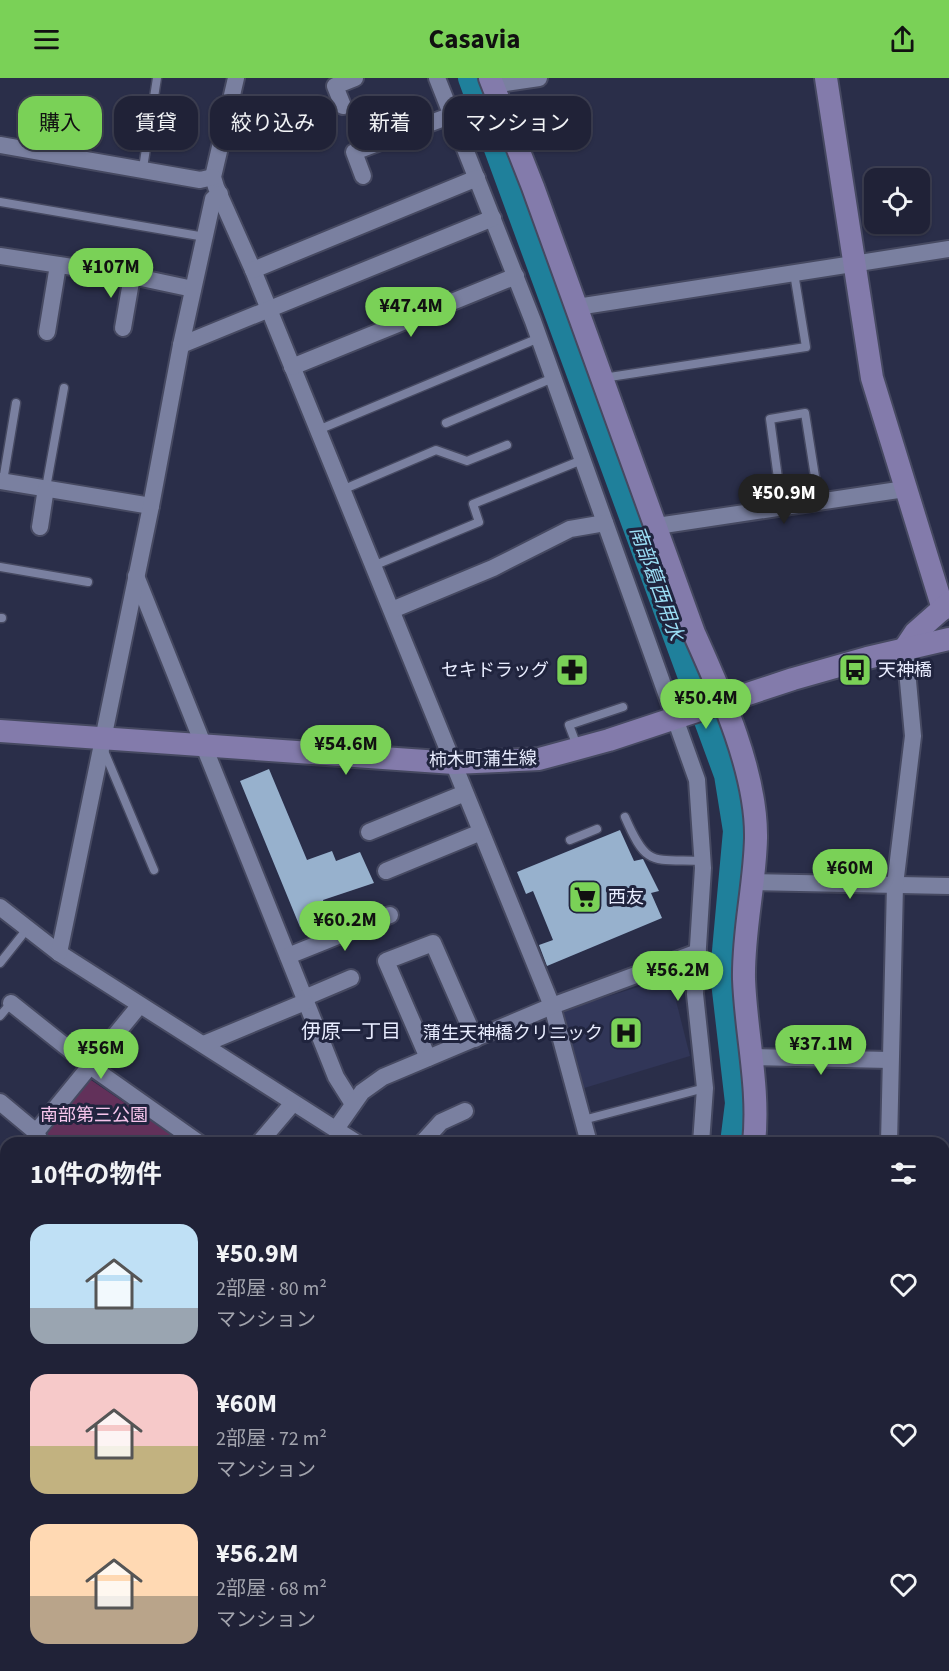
<!DOCTYPE html>
<html lang="ja">
<head>
<meta charset="utf-8">
<style>
	:root { --surface:#202237; --page:#282a3f; --text:#f1f3f6; --muted:#a2a4ad; --line:#3d3f52; --accent:#7ad157 }
	body { margin:0; font-family:"Source Sans 3","Noto Sans JP",sans-serif; background:var(--page); color:var(--text); height:100vh; display:flex; flex-direction:column; font-size:22px; white-space:nowrap }
	* { box-sizing:border-box; margin:0 }
	p { font-size:20px; color:var(--muted) }
	.icon { flex:none; width:33px; height:33px; fill:none; stroke:currentColor; stroke-width:2; stroke-linecap:round; stroke-linejoin:round }
	.map { position:relative; flex:1; overflow:hidden }
	.sheet { position:absolute; left:0px; top:1059px; width:950px; height:534px; display:flex; flex-direction:column; background:var(--surface); border-radius:18px 18px 0 0; box-shadow:0 2px 4px #0004,0 0 0 2px var(--line) }
	.sheet>* { flex:none }
	.top-card { position:absolute; left:18px; top:18px; width:600px; height:54px; display:flex; gap:12px }
	.fabs { position:absolute; left:864px; top:90px; display:grid; gap:12px }
	.fabs a { display:grid; place-items:center; width:66px; height:66px; border-radius:12px; background:var(--surface); box-shadow:0 2px 4px #0004,0 0 0 2px var(--line); font-size:30px }
	.price { position:absolute; translate:-50% -51px; padding:0 14px; border-radius:21px; background:var(--accent); color:#111; font-size:20px; line-height:39px; filter:drop-shadow(0 2px 3px #0008) }
	.price::after { content:''; position:absolute; left:50%; top:36px; width:18px; height:14px; margin-left:-9px; background:inherit; clip-path:polygon(0 0,100% 0,50% 100%) }
	.price.active { background:#222; color:#fff }
	ul { padding:0; list-style:none }
	li { display:flex; align-items:center; gap:18px; height:150px; padding:0 30px }
	li span { display:grid; place-items:center; flex:none; width:168px; height:120px; border-radius:18px; color:#555 }
	li>.icon { margin-inline-start:auto }
	span .icon { width:72px; height:72px; fill:#fffc; stroke-width:1 }
	li b { font-size:26px }
	h2 { display:flex; justify-content:space-between; align-items:center; height:72px; padding:0 30px; font-size:26px }
	.chip { padding:0 21px; border-radius:18px; background:var(--surface); box-shadow:0 2px 4px #0004,0 0 0 2px var(--line); font-size:21px; line-height:54px }
	.chip.active { background:var(--accent); color:#111 }
	header { display:flex; justify-content:space-between; align-items:center; height:78px; padding:0 30px; background:var(--accent); color:#111; font-size:27px; font-weight:700 }
	.map>svg:first-child { display:block }
	.built { fill:#313658 }
	.green { fill:#62315a }
	.lines { fill:none; stroke-linecap:round; stroke-linejoin:round }
	.river { stroke:#1f809b; stroke-width:26 }
	.building { fill:#97b1cd }
	.lane-casing { stroke:#464961; stroke-width:11 }
	.street-casing { stroke:#464961; stroke-width:20 }
	.secondary-casing { stroke:#464961; stroke-width:26 }
	.lane { stroke:#7a80a0; stroke-width:8 }
	.street { stroke:#7a80a0; stroke-width:16 }
	.secondary { stroke:#837bab; stroke-width:22 }
	.labels { text-anchor:middle; stroke-width:6; stroke-linejoin:round; paint-order:stroke }
	.poi-label { font-size:18px; fill:#e9edff; stroke:#20243e; text-anchor:end }
	.street-label { font-size:18px; fill:#e9edff; stroke:#20243e }
	.park-label { font-size:18px; fill:#f6c5ec; stroke:#20243e }
	.water-label { font-size:20px; font-style:italic; fill:#9bdef5; stroke:#20243e }
	.neighbourhood-label { font-size:20px; fill:#e9edff; stroke:#20243e }
</style>
</head>
<body>
<header><svg class="icon" aria-label="menu" viewBox="0 0 24 24"><path d="M4 6h16M4 12h16M4 18h16"/></svg>Casavia<svg class="icon" aria-label="share" viewBox="0 0 24 24"><path d="M12 15V3M7 8l5-5 5 5M5 13v7h14v-7"/></svg></header>
<div class="map">
<svg width="949" height="1593" viewBox="0 0 949 1593">
	<rect width="100%" height="100%" fill="#2a2e49"/>
	<g class="built">
		<path d="M670,899L690,978L581,1011L561,933Z"/>
		<path d="M944,1147L949,1148V1234L944,1233Z"/>
	</g>
	<path class="green" d="M88,1000L184,1065H49L46,1052Z"/>
	<g class="lines">
		<g class="river">
			<path d="M471,0L727,697L736,753L723,895L738,1025L733,1065"/>
			<path d="M944,1280L949,1281"/>
		</g>
	</g>
	<g class="building">
		<path d="M269,691L307,782L332,773L336,783L360,774L374,805L323,822L327,838L300,849L240,703Z"/>
		<path d="M620,752L634,783L643,781L659,813L651,815L662,840L547,888L539,867L553,862L533,813L526,816L517,794Z"/>
	</g>
	<g class="lines">
		<g class="lane-casing">
			<g id="lane">
				<path d="M143,90L157,0"/>
				<path d="M0,124L205,159"/>
				<path d="M603,300L806,269L794,195"/>
				<path d="M446,345L553,300"/>
				<path d="M318,352L539,260"/>
				<path d="M3,403L16,325"/>
				<path d="M46,410L64,310"/>
				<path d="M342,412L436,372L467,383L507,367"/>
				<path d="M782,430L770,341L805,335L819,424"/>
				<path d="M373,488L479,444L473,426L582,382"/>
				<path d="M0,489L88,504"/>
				<path d="M0,540H2"/>
				<path d="M577,668L569,647L623,629"/>
				<path d="M104,673L154,792"/>
				<path d="M625,739C647,790 652,781 703,783"/>
				<path d="M570,762L597,751"/>
				<path d="M0,885L27,851"/>
				<path d="M0,938L11,925"/>
				<path d="M583,1042L705,1010"/>
			</g>
		</g>
		<g class="street-casing">
			<g id="street">
				<path d="M236,0L213,99L216,109L253,192L552,928L589,1065"/>
				<path d="M437,0L533,243L697,702L703,790L695,916L705,1010L701,1065"/>
				<path d="M493,7L539,0"/>
				<path d="M343,28L335,8L355,0"/>
				<path d="M0,67L200,102L213,99"/>
				<path d="M363,98L354,74L452,37"/>
				<path d="M0,178L132,198L193,211"/>
				<path d="M253,192L477,100"/>
				<path d="M577,229L949,171"/>
				<path d="M123,250L132,198"/>
				<path d="M47,254L58,187"/>
				<path d="M181,267L493,140"/>
				<path d="M292,289L516,198"/>
				<path d="M0,403L151,428"/>
				<path d="M657,448L905,411"/>
				<path d="M40,449L46,410"/>
				<path d="M136,498L336,999L353,1026"/>
				<path d="M392,532L493,490L570,451L605,445"/>
				<path d="M369,754L465,715"/>
				<path d="M386,793L481,754"/>
				<path d="M752,804L949,808"/>
				<path d="M0,829L59,875L357,1065"/>
				<path d="M59,875L151,428L181,267L213,121L220,116"/>
				<path d="M288,878L390,837"/>
				<path d="M304,920L351,900"/>
				<path d="M11,925L90,988L199,1065"/>
				<path d="M204,966L305,924"/>
				<path d="M753,979L890,982"/>
				<path d="M428,980L386,883L433,865L475,961"/>
				<path d="M0,1024L36,1054L41,1065"/>
				<path d="M336,1051L362,1014L383,999L552,928L698,874"/>
				<path d="M36,1054L139,928"/>
				<path d="M259,1065L293,1025"/>
				<path d="M422,1065L441,1044L465,1033"/>
				<path d="M889,1065L895,807L913,658L905,570"/>
				<path d="M0,1163L6,1160"/>
				<path d="M944,1485L949,1483"/>
				<path d="M0,1587L2,1593"/>
				<path d="M248,1587L251,1593"/>
				<path d="M502,1587L504,1593"/>
				<path d="M621,1587L622,1593"/>
				<path d="M775,1587L776,1593"/>
				<path d="M907,1587L908,1593"/>
			</g>
		</g>
		<g class="secondary-casing">
			<g id="secondary">
				<path d="M490,0L533,109L694,555C721,615 757,694 756,760C755,807 743,854 744,901C746,956 760,1010 754,1065"/>
				<path d="M826,0L872,300L943,531"/>
				<path d="M905,570L915,555L949,525"/>
				<path d="M0,653L454,685L539,681L609,662L793,601L867,580L949,561"/>
				<path d="M944,1246L949,1247"/>
				<path d="M0,1271L6,1285"/>
				<path d="M944,1367L949,1366"/>
				<path d="M129,1587L131,1593"/>
				<path d="M159,1593L177,1587"/>
			</g>
		</g>
		<use href="#lane" class="lane"/>
		<use href="#street" class="street"/>
		<use href="#secondary" class="secondary"/>
	</g>
	<defs>
		<g id="pharmacy-square" transform="scale(1.725)"><rect x="-9" y="-9" width="18" height="18" rx="4" fill="#7ad157" stroke="#20243e"/><path d="M-2-6h4v4h4v4h-4v4h-4v-4h-4v-4h4Z" fill="#111"/></g>
		<g id="bus-square" transform="scale(1.725)"><rect x="-9" y="-9" width="18" height="18" rx="4" fill="#7ad157" stroke="#20243e"/><path d="M-5-6H5V4H4V6H2V4H-2V6H-4V4H-5ZM-3.5-4V0h7V-4ZM-3.5 1.2v1.5H-2V1.2ZM2 1.2v1.5H3.5V1.2Z" fill="#111"/></g>
		<g id="supermarket-square" transform="scale(1.725)"><rect x="-9" y="-9" width="18" height="18" rx="4" fill="#7ad157" stroke="#20243e"/><path d="M-6-5.5h2.5l.6 2H6L4.5 2H-2.5L-4.4-4H-6ZM-1.5 3.2a1.3 1.3 0 1 0 .1 0ZM3 3.2a1.3 1.3 0 1 0 .1 0Z" fill="#111"/></g>
		<g id="hospital-square" transform="scale(1.725)"><rect x="-9" y="-9" width="18" height="18" rx="4" fill="#7ad157" stroke="#20243e"/><path d="M-5-5h3v3.5h4V-5h3V5h-3V1.5h-4V5h-3Z" fill="#111"/></g>
	</defs>
	<g fill-rule="evenodd">
		<use href="#pharmacy-square" x="572" y="592"/>
		<use href="#bus-square" x="855" y="592"/>
		<use href="#supermarket-square" x="585" y="819"/>
		<use href="#hospital-square" x="626" y="955"/>
	</g>
	<g class="labels">
		<g class="poi-label">
			<text x="549" y="598">セキドラッグ</text>
			<text x="878" y="598" text-anchor="start">天神橋</text>
			<text x="608" y="825" text-anchor="start">西友</text>
			<text x="603" y="961">蒲生天神橋クリニック</text>
		</g>
		<g class="street-label">
			<text transform="translate(483 681) rotate(-1)" y="6">柿木町蒲生線</text>
		</g>
		<g class="park-label">
			<text x="94" y="1043">南部第三公園</text>
		</g>
		<g class="water-label">
			<text transform="translate(657 505) rotate(70)" y="7">南部葛西用水</text>
		</g>
		<g class="neighbourhood-label">
			<text x="351" y="960">伊原一丁目</text>
		</g>
	</g>
</svg>
<div class="fabs">
<a><svg class="icon" aria-label="locate" viewBox="0 0 24 24"><circle cx="12" cy="12" r="6"/><path d="M12 2v4M12 18v4M2 12h4M18 12h4"/></svg></a>
</div>
<b class="price" style="left:111px;top:221px">¥107M</b>
<b class="price" style="left:411px;top:260px">¥47.4M</b>
<b class="price active" style="left:784px;top:447px">¥50.9M</b>
<b class="price" style="left:706px;top:652px">¥50.4M</b>
<b class="price" style="left:346px;top:698px">¥54.6M</b>
<b class="price" style="left:850px;top:822px">¥60M</b>
<b class="price" style="left:345px;top:874px">¥60.2M</b>
<b class="price" style="left:678px;top:924px">¥56.2M</b>
<b class="price" style="left:821px;top:998px">¥37.1M</b>
<b class="price" style="left:101px;top:1002px">¥56M</b>
<div class="top-card">
<a class="chip active">購入</a>
<a class="chip">賃貸</a>
<a class="chip">絞り込み</a>
<a class="chip">新着</a>
<a class="chip">マンション</a>
</div>
<section class="sheet">
<h2>10件の物件<svg class="icon" aria-label="filters" viewBox="0 0 24 24"><path d="M4 7h16M4 17h16"/><circle cx="9" cy="7" r="2"/><circle cx="15" cy="17" r="2"/></svg></h2>
<ul>
<li><span style="background:linear-gradient(#bfe0f5 70%,#9aa5b1 0)"><svg class="icon" aria-label="home" viewBox="0 0 24 24"><path d="M3 11l9-7 9 7M6 9v11h12V9"/></svg></span><div><b>¥50.9M</b><p>2部屋 · 80 m²</p><p>マンション</p></div><svg class="icon" aria-label="heart" viewBox="0 0 24 24"><path d="M12 20l-8-8c-3-5 5-10 8-4 3-6 11-1 8 4z"/></svg></li>
<li><span style="background:linear-gradient(#f6c9c9 60%,#c2b280 0)"><svg class="icon" aria-label="home" viewBox="0 0 24 24"><path d="M3 11l9-7 9 7M6 9v11h12V9"/></svg></span><div><b>¥60M</b><p>2部屋 · 72 m²</p><p>マンション</p></div><svg class="icon" aria-label="heart" viewBox="0 0 24 24"><path d="M12 20l-8-8c-3-5 5-10 8-4 3-6 11-1 8 4z"/></svg></li>
<li><span style="background:linear-gradient(#ffd9b3 60%,#b9a48a 0)"><svg class="icon" aria-label="home" viewBox="0 0 24 24"><path d="M3 11l9-7 9 7M6 9v11h12V9"/></svg></span><div><b>¥56.2M</b><p>2部屋 · 68 m²</p><p>マンション</p></div><svg class="icon" aria-label="heart" viewBox="0 0 24 24"><path d="M12 20l-8-8c-3-5 5-10 8-4 3-6 11-1 8 4z"/></svg></li>
</ul>
</section>
</div>
</body>
</html>
